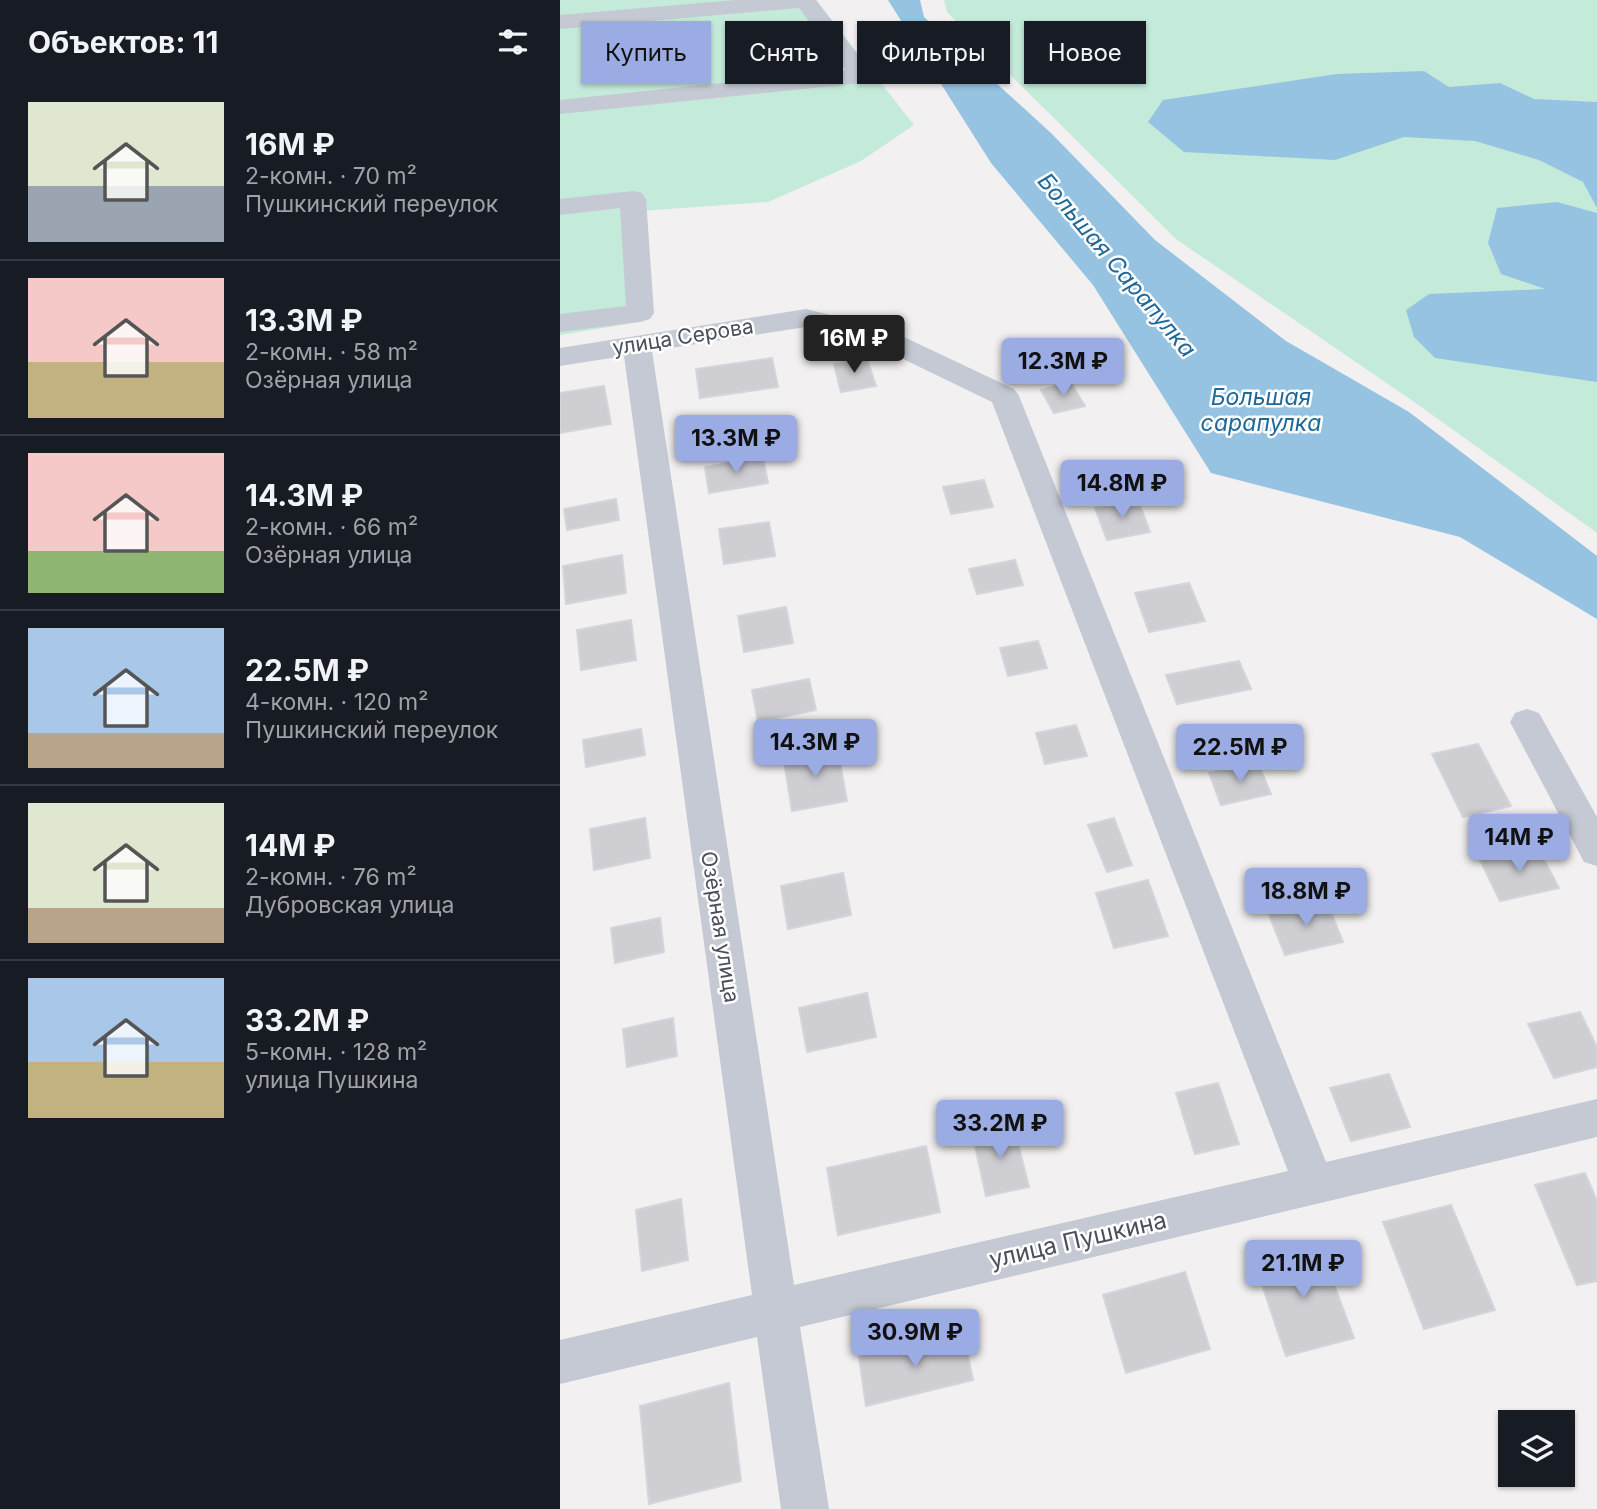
<!DOCTYPE html>
<html lang="ru">
<head>
<meta charset="utf-8">
<style>
	:root { --surface:#171b24; --page:#20242c; --text:#f1f3f6; --muted:#9ea1a6; --line:#363941; --accent:#9aace3 }
	body { margin:0; font-family:Inter,sans-serif; background:var(--page); color:var(--text); height:100vh; display:flex; flex-direction:column; font-size:26px; white-space:nowrap }
	* { box-sizing:border-box; margin:0 }
	p { font-size:23px; color:var(--muted) }
	.icon { flex:none; width:38px; height:38px; fill:none; stroke:currentColor; stroke-width:2; stroke-linecap:round; stroke-linejoin:round }
	.map { position:relative; flex:1; overflow:hidden }
	.side { display:flex; flex-direction:column; background:var(--surface); width:560px }
	.side>* { flex:none }
	.banner { position:absolute; left:21px; top:21px; width:665px; height:63px; display:flex; gap:14px }
	.tools { position:absolute; left:938px; top:1410px; display:grid; gap:14px }
	.tools a { display:grid; place-items:center; width:77px; height:77px; border-radius:0px; background:var(--surface); box-shadow:0 2px 5px #0004; font-size:35px }
	.price { position:absolute; translate:-50% -60px; padding:0 16px; border-radius:7px; background:var(--accent); color:#111; font-size:23px; line-height:46px; filter:drop-shadow(0 2px 4px #0008) }
	.price::after { content:''; position:absolute; left:50%; top:42px; width:21px; height:16px; margin-left:-10px; background:inherit; clip-path:polygon(0 0,100% 0,50% 100%) }
	.price.active { background:#222; color:#fff }
	ul { padding:0; list-style:none }
	li { display:flex; align-items:center; gap:21px; height:175px; padding:0 28px }
	li+li { border-top:2px solid var(--line) }
	li span { display:grid; place-items:center; flex:none; width:196px; height:140px; border-radius:0px; color:#555 }
	li>.icon { margin-inline-start:auto }
	span .icon { width:84px; height:84px; fill:#fffc; stroke-width:1 }
	li b { font-size:30px }
	h2 { display:flex; justify-content:space-between; align-items:center; height:84px; padding:0 28px; font-size:30px }
	.chip { padding:0 24px; border-radius:0px; background:var(--surface); box-shadow:0 2px 5px #0004; font-size:24px; line-height:63px }
	.chip.active { background:var(--accent); color:#111 }
	main { display:flex; flex:1; min-height:0 }
	.map>svg:first-child { display:block }
	.green { fill:#c4eada }
	.water { fill:#96c3e1 }
	.building { fill:#ceced3; stroke:#d4d5da; stroke-width:2 }
	.lines { fill:none; stroke-linecap:round; stroke-linejoin:round }
	.minor { fill:#c5c9d3; fill-rule:evenodd }
	.labels { text-anchor:middle; stroke-width:5; stroke-linejoin:round; paint-order:stroke }
	.street-label { font-size:21px; fill:#4a4f5b; stroke:#fff }
	.water-label { font-size:23px; font-style:italic; fill:#1e689a; stroke:#fff }
	.near-street-label { font-size:24px; fill:#4a4f5b; stroke:#fff }
</style>
</head>
<body>
<main>
<section class="side">
<h2>Объектов: 11<svg class="icon" aria-label="filters" viewBox="0 0 24 24"><path d="M4 7h16M4 17h16"/><circle cx="9" cy="7" r="2"/><circle cx="15" cy="17" r="2"/></svg></h2>
<ul>
<li><span style="background:linear-gradient(#dfe7d0 60%,#9aa5b1 0)"><svg class="icon" aria-label="home" viewBox="0 0 24 24"><path d="M3 11l9-7 9 7M6 9v11h12V9"/></svg></span><div><b>16M ₽</b><p>2-комн. · 70 m²</p><p>Пушкинский переулок</p></div></li>
<li><span style="background:linear-gradient(#f6c9c9 60%,#c2b280 0)"><svg class="icon" aria-label="home" viewBox="0 0 24 24"><path d="M3 11l9-7 9 7M6 9v11h12V9"/></svg></span><div><b>13.3M ₽</b><p>2-комн. · 58 m²</p><p>Озёрная улица</p></div></li>
<li><span style="background:linear-gradient(#f6c9c9 70%,#8fb573 0)"><svg class="icon" aria-label="home" viewBox="0 0 24 24"><path d="M3 11l9-7 9 7M6 9v11h12V9"/></svg></span><div><b>14.3M ₽</b><p>2-комн. · 66 m²</p><p>Озёрная улица</p></div></li>
<li><span style="background:linear-gradient(#a9c7e8 75%,#b9a48a 0)"><svg class="icon" aria-label="home" viewBox="0 0 24 24"><path d="M3 11l9-7 9 7M6 9v11h12V9"/></svg></span><div><b>22.5M ₽</b><p>4-комн. · 120 m²</p><p>Пушкинский переулок</p></div></li>
<li><span style="background:linear-gradient(#dfe7d0 75%,#b9a48a 0)"><svg class="icon" aria-label="home" viewBox="0 0 24 24"><path d="M3 11l9-7 9 7M6 9v11h12V9"/></svg></span><div><b>14M ₽</b><p>2-комн. · 76 m²</p><p>Дубровская улица</p></div></li>
<li><span style="background:linear-gradient(#a9c7e8 60%,#c2b280 0)"><svg class="icon" aria-label="home" viewBox="0 0 24 24"><path d="M3 11l9-7 9 7M6 9v11h12V9"/></svg></span><div><b>33.2M ₽</b><p>5-комн. · 128 m²</p><p>улица Пушкина</p></div></li>
</ul>
</section>
<div class="map">
<svg width="1037" height="1509" viewBox="0 0 1037 1509">
	<rect width="100%" height="100%" fill="#f2f0f0"/>
	<g class="green">
		<path d="M0,0H256L354,125L301,161L208,202L66,212L67,324L0,335Z"/>
		<path d="M384,0H1037V533L860,406L616,239L387,12Z"/>
	</g>
	<g class="water">
		<path d="M328,0H360L364,17L492,134L595,240L726,341L849,412L1037,556V619L900,537L651,473L533,285L431,163Z"/>
		<path d="M864,71L889,87L940,83L974,99L1037,102V208L1023,182L979,160L915,141L844,137L775,160L624,152L588,122L603,100L777,74Z"/>
		<path d="M997,202L1037,213V382L875,358L854,337L846,310L869,294L985,289L941,274L928,243L937,208Z"/>
	</g>
	<g class="building">
		<path d="M212,358L218,387L140,398L136,369Z"/>
		<path d="M307,359L316,386L281,392L274,364Z"/>
		<path d="M511,383L525,406L494,413L481,390Z"/>
		<path d="M44,386L51,424L0,433V393Z"/>
		<path d="M203,457L208,483L149,493L145,467Z"/>
		<path d="M424,480L433,507L391,514L383,487Z"/>
		<path d="M56,499L59,520L7,530L4,509Z"/>
		<path d="M578,500L590,532L547,540L535,508Z"/>
		<path d="M209,522L215,556L164,564L159,529Z"/>
		<path d="M62,555L66,593L6,604L3,566Z"/>
		<path d="M455,560L463,585L417,594L409,569Z"/>
		<path d="M629,583L645,621L589,632L575,593Z"/>
		<path d="M226,607L233,643L184,652L178,616Z"/>
		<path d="M71,620L76,660L21,670L17,630Z"/>
		<path d="M478,641L487,668L448,676L440,648Z"/>
		<path d="M679,661L691,689L617,704L606,675Z"/>
		<path d="M249,679L256,710L198,722L192,690Z"/>
		<path d="M516,725L527,756L485,764L476,733Z"/>
		<path d="M81,729L85,755L26,767L23,740Z"/>
		<path d="M918,744L951,806L903,817L872,754Z"/>
		<path d="M277,746L287,801L232,811L223,756Z"/>
		<path d="M698,763L711,794L661,805L649,773Z"/>
		<path d="M85,818L90,858L34,870L30,829Z"/>
		<path d="M554,818L572,865L547,872L528,825Z"/>
		<path d="M978,848L999,888L940,901L920,860Z"/>
		<path d="M283,873L291,915L228,929L221,886Z"/>
		<path d="M588,880L608,936L554,948L536,893Z"/>
		<path d="M767,902L783,942L725,955L709,915Z"/>
		<path d="M100,918L104,952L55,963L51,928Z"/>
		<path d="M307,993L316,1037L247,1052L239,1008Z"/>
		<path d="M1020,1012L1037,1047V1067L994,1078L968,1024Z"/>
		<path d="M113,1018L117,1056L67,1067L63,1029Z"/>
		<path d="M829,1074L850,1127L791,1141L770,1088Z"/>
		<path d="M658,1083L679,1144L635,1154L616,1093Z"/>
		<path d="M453,1123L469,1187L426,1196L412,1133Z"/>
		<path d="M366,1146L380,1212L278,1235L267,1168Z"/>
		<path d="M1025,1173L1037,1201V1281L1017,1285L975,1185Z"/>
		<path d="M121,1199L128,1260L82,1271L76,1210Z"/>
		<path d="M891,1205L935,1310L864,1329L823,1222Z"/>
		<path d="M759,1244L794,1338L726,1356L694,1261Z"/>
		<path d="M625,1272L650,1349L566,1373L543,1295Z"/>
		<path d="M403,1331L413,1380L306,1406L299,1357Z"/>
		<path d="M169,1383L181,1481L89,1504L80,1406Z"/>
	</g>
	<g class="lines">
		<g class="minor">
			<path d="M176,0H256L314,76L310,81L302,83L0,114V100L286,70L239,8L0,29V15Z"/>
			<path d="M73,191L82,193L86,199L94,313L90,319L80,322L0,332V314L66,306L60,208L0,215V199Z"/>
			<path d="M246,309L327,329L454,389L459,396L766,1162L1037,1099V1137L240,1327L269,1509H221L197,1337L0,1384V1340L192,1295L64,356L0,366V348ZM246,327L308,342L432,402L728,1171L234,1285L92,351Z"/>
			<path d="M967,709L979,713L1037,817V866L1024,862L950,722L955,713Z"/>
		</g>
	</g>
	<g class="labels">
		<g class="street-label">
			<text transform="translate(123 337) rotate(-9)" y="7">улица Серова</text>
			<text transform="translate(160 927) rotate(81)" y="7">Озёрная улица</text>
		</g>
		<g class="water-label">
			<text transform="translate(557 265) rotate(50)" y="8">Большая Сарапулка</text>
			<text x="701" y="405">Большая<tspan x="701" dy="26">сарапулка</tspan></text>
		</g>
		<g class="near-street-label">
			<text transform="translate(518 1240) rotate(-13)" y="8">улица Пушкина</text>
		</g>
	</g>
</svg>
<div class="tools">
<a><svg class="icon" aria-label="layers" viewBox="0 0 24 24"><path d="M12 4l9 5-9 5-9-5zM3 14l9 5 9-5"/></svg></a>
</div>
<b class="price active" style="left:294px;top:375px">16M ₽</b>
<b class="price" style="left:503px;top:398px">12.3M ₽</b>
<b class="price" style="left:176px;top:475px">13.3M ₽</b>
<b class="price" style="left:562px;top:520px">14.8M ₽</b>
<b class="price" style="left:255px;top:779px">14.3M ₽</b>
<b class="price" style="left:680px;top:784px">22.5M ₽</b>
<b class="price" style="left:959px;top:874px">14M ₽</b>
<b class="price" style="left:746px;top:928px">18.8M ₽</b>
<b class="price" style="left:440px;top:1160px">33.2M ₽</b>
<b class="price" style="left:743px;top:1300px">21.1M ₽</b>
<b class="price" style="left:355px;top:1369px">30.9M ₽</b>
<div class="banner">
<a class="chip active">Купить</a>
<a class="chip">Снять</a>
<a class="chip">Фильтры</a>
<a class="chip">Новое</a>
</div>
</div>
</main>
</body>
</html>
